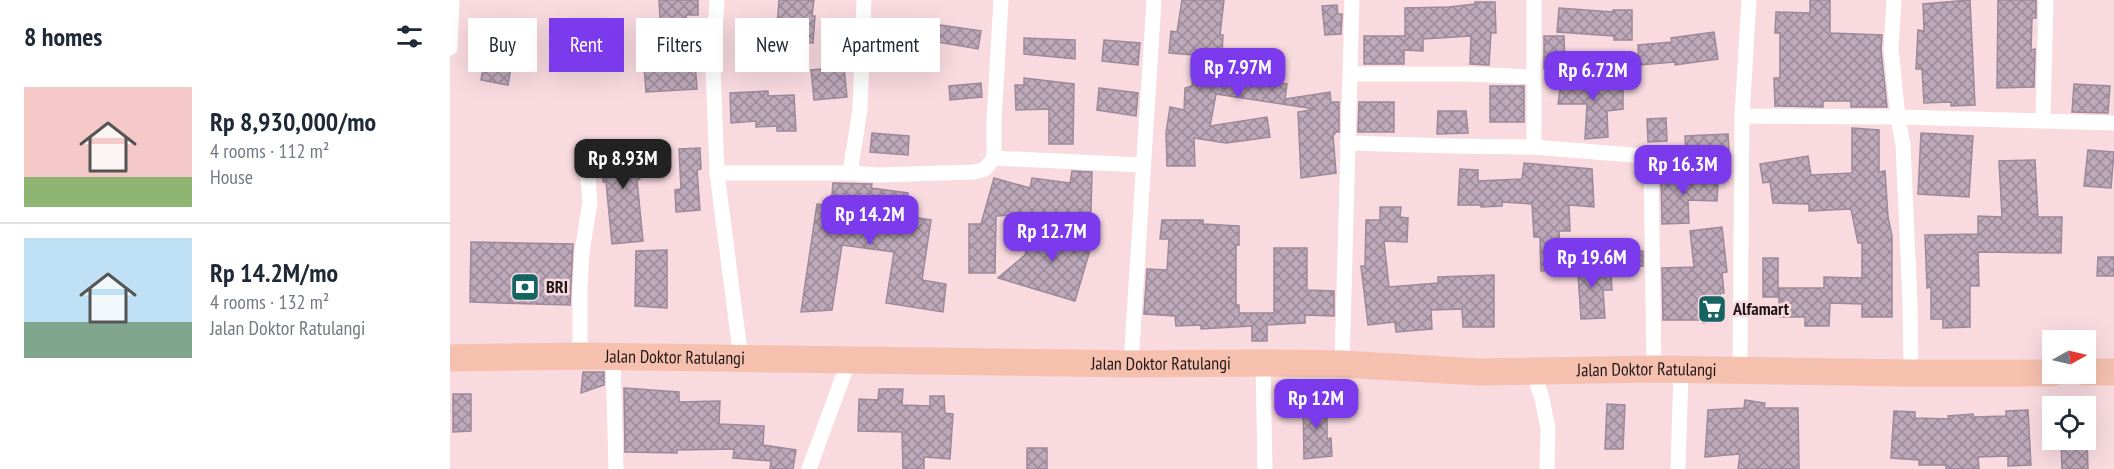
<!DOCTYPE html>
<html lang="en">
<head>
<meta charset="utf-8">
<style>
	:root { --surface:#fff; --page:#f6f6f7; --text:#1f2937; --muted:#747a83; --line:#e0e1e3; --accent:#7c3aed }
	body { margin:0; font-family:"PT Sans Narrow",sans-serif; background:var(--page); color:var(--text); height:100vh; display:flex; flex-direction:column; font-size:22px; white-space:nowrap }
	* { box-sizing:border-box; margin:0 }
	p { font-size:20px; color:var(--muted) }
	.icon { flex:none; width:33px; height:33px; fill:none; stroke:currentColor; stroke-width:2; stroke-linecap:round; stroke-linejoin:round }
	.map { position:relative; flex:1; overflow:hidden }
	.side { display:flex; flex-direction:column; background:var(--surface); width:450px }
	.side>* { flex:none }
	.banner { position:absolute; left:18px; top:18px; width:570px; height:54px; display:flex; gap:12px }
	.needle { width:39px; rotate:82deg }
	.buttons { position:absolute; left:1592px; top:330px; display:grid; gap:12px }
	.buttons a { display:grid; place-items:center; width:54px; height:54px; border-radius:0px; background:var(--surface); box-shadow:0 6px 24px #0002; font-size:30px }
	.price { position:absolute; translate:-50% -51px; padding:0 14px; border-radius:12px; background:var(--accent); color:#fff; font-size:20px; line-height:39px; filter:drop-shadow(0 2px 3px #0008) }
	.price::after { content:''; position:absolute; left:50%; top:36px; width:18px; height:14px; margin-left:-9px; background:inherit; clip-path:polygon(0 0,100% 0,50% 100%) }
	.price.current { background:#222; color:#fff }
	ul { padding:0; list-style:none }
	li { display:flex; align-items:center; gap:18px; height:150px; padding:0 24px }
	li+li { border-top:2px solid var(--line) }
	li span { display:grid; place-items:center; flex:none; width:168px; height:120px; border-radius:0px; color:#555 }
	li>.icon { margin-inline-start:auto }
	span .icon { width:72px; height:72px; fill:#fffc; stroke-width:1 }
	li b { font-size:26px }
	h2 { display:flex; justify-content:space-between; align-items:center; height:72px; padding:0 24px; font-size:26px }
	.chip { padding:0 21px; border-radius:0px; background:var(--surface); box-shadow:0 6px 24px #0002; font-size:21px; line-height:54px }
	.chip.current { background:var(--accent); color:#fff }
	main { display:flex; flex:1; min-height:0 }
	.map>svg:first-child { display:block }
	.building { fill:url(#building-cross-hatch); stroke:#9c8999; stroke-width:1.5 }
	.lines { fill:none; stroke-linecap:round; stroke-linejoin:round }
	.street { stroke:#fff; stroke-width:15 }
	.highway { stroke:#f5c0ae; stroke-width:27 }
	.labels { text-anchor:middle; stroke-width:5; stroke-linejoin:round; paint-order:stroke }
	.poi-label { font-size:18px; font-weight:bold; fill:#211719; stroke:#f8dadf; text-anchor:start }
	.street-label { font-size:18px; fill:#211719; stroke:#f8dadf }
</style>
</head>
<body>
<main>
<section class="side">
<h2>8 homes<svg class="icon" aria-label="filters" viewBox="0 0 24 24"><path d="M4 7h16M4 17h16"/><circle cx="9" cy="7" r="2"/><circle cx="15" cy="17" r="2"/></svg></h2>
<ul>
<li><span style="background:linear-gradient(#f6c9c9 75%,#8fb573 0)"><svg class="icon" aria-label="home" viewBox="0 0 24 24"><path d="M3 11l9-7 9 7M6 9v11h12V9"/></svg></span><div><b>Rp 8,930,000/mo</b><p>4 rooms · 112 m²</p><p>House</p></div></li>
<li><span style="background:linear-gradient(#bfe0f5 70%,#7fa58c 0)"><svg class="icon" aria-label="home" viewBox="0 0 24 24"><path d="M3 11l9-7 9 7M6 9v11h12V9"/></svg></span><div><b>Rp 14.2M/mo</b><p>4 rooms · 132 m²</p><p>Jalan Doktor Ratulangi</p></div></li>
</ul>
</section>
<div class="map">
<svg width="1664" height="469" viewBox="0 0 1664 469">
	<defs>
		<pattern id="building-cross-hatch" width="8" height="8" patternUnits="userSpaceOnUse" patternTransform="scale(1.5)"><rect width="8" height="8" fill="#bea9ba"/><path d="M0 0l8 8M0 8l8-8" fill="none" stroke="#9a8996"/></pattern>
	</defs>
	<rect width="100%" height="100%" fill="#f8dadf"/>
	<g class="building">
		<path d="M209,0H248V15H236L240,62H245L247,89L196,92L194,65H203V34L211,33Z"/>
		<path d="M329,0H364L362,16H365L363,43L326,40Z"/>
		<path d="M732,0H774L770,35H773L771,74L837,84L835,99L880,92L881,102H889V132H884L885,134L883,135L886,173L851,178L848,112L865,109L766,94L760,126L817,117L820,137L776,143L744,138L745,166H717L716,133L720,107L734,110L735,88L742,86L744,55L719,53L721,31L727,32Z"/>
		<path d="M1360,0H1380V33L1432,35L1431,50L1437,107H1401V101H1373V107L1325,106L1324,78H1330V33H1325L1326,12L1360,13Z"/>
		<path d="M1520,0L1525,105L1501,106V102L1474,103L1472,69H1466L1468,30L1474,31L1473,4Z"/>
		<path d="M1548,0H1586V18H1582L1581,50L1585,49L1584,87L1547,88Z"/>
		<path d="M1025,2H1045L1046,33H1041L1039,65L1020,64L1021,36L973,39V51L954,50V64H914V36H955V8L999,7L1025,4Z"/>
		<path d="M887,5L888,14H892L891,34L875,35L872,6Z"/>
		<path d="M1109,8L1163,12V10H1182V40H1164V36L1107,32Z"/>
		<path d="M490,25L531,31L528,49L487,42Z"/>
		<path d="M40,28L67,32L58,85L31,80Z"/>
		<path d="M1264,32L1268,59L1225,65V62L1189,65L1188,45L1222,42L1221,38Z"/>
		<path d="M1094,36H1114L1115,69H1094Z"/>
		<path d="M574,38L625,40V59L574,54Z"/>
		<path d="M654,40L690,43L688,65L652,61Z"/>
		<path d="M394,67L397,97L364,100L361,70Z"/>
		<path d="M1131,74L1130,85L1173,82V109L1157,111L1158,137L1135,139L1137,104H1108L1112,76Z"/>
		<path d="M574,78L624,84L623,144H599V109L566,110L565,85H574Z"/>
		<path d="M531,83L532,97L500,100L499,86Z"/>
		<path d="M1624,84L1660,86L1658,113L1622,112Z"/>
		<rect x="1040" y="86" width="34" height="36"/>
		<path d="M649,88L688,93L686,116L647,110Z"/>
		<path d="M318,91V96L344,95L346,131H327V126L306,127V121L281,123L280,93Z"/>
		<path d="M909,102H944V132H908Z"/>
		<path d="M988,111H1016L1018,133L987,134Z"/>
		<path d="M1216,118L1217,141L1198,142L1197,119Z"/>
		<path d="M1402,128L1429,130V172L1435,171L1438,217L1442,236V317H1412V304L1380,303L1379,326H1355V317H1329V288H1374V277L1412,278V243H1408L1401,209L1359,211V204L1323,203L1320,182L1313,183L1310,164L1358,156L1361,175L1402,173Z"/>
		<path d="M422,133L459,136L458,155L420,152Z"/>
		<path d="M1471,133L1523,136L1519,197L1468,194Z"/>
		<path d="M1278,134L1279,151L1236,154L1235,136Z"/>
		<path d="M188,140L190,179L187,180L193,241L162,244L156,182H153L150,143Z"/>
		<path d="M250,148L251,169L247,170L250,210L226,212L225,190L231,189L229,149Z"/>
		<path d="M1638,150L1664,152L1661,188L1634,186Z"/>
		<path d="M1585,160L1588,217H1612L1611,253L1528,252L1529,286H1520V327L1493,328V319H1481V287L1477,288L1475,235L1528,234V216L1552,217L1549,161Z"/>
		<path d="M1074,163L1142,169L1144,207L1119,205L1120,231H1109L1111,270L1091,271L1090,237H1084L1082,204L1052,202V206L1031,207V205H1008L1010,169L1028,170V181L1072,179Z"/>
		<path d="M622,171L642,172L641,212L546,216L545,273H519V224H531L544,178L580,188L582,178L620,183Z"/>
		<path d="M1237,172L1238,181L1268,182L1267,201L1238,200L1239,223L1212,224L1211,173Z"/>
		<path d="M383,183L422,184L421,188L458,193L455,216L481,220L472,280L496,284L493,312L436,303L444,252L392,245L382,310L351,312L367,204L381,206Z"/>
		<path d="M930,207H951L950,217L958,218L957,242L934,241L939,287L988,283V277L1044,275V327H1013L1012,309L981,310L982,329L946,332L945,322L918,325L911,266H915L916,220H930Z"/>
		<path d="M712,220H753V224L789,226V245H786V305H789V313H824V248H857V290L884,291V316L855,315V323L817,325V341H802V326L751,329V325L726,326L725,316L694,314L697,269L717,270L719,239H710Z"/>
		<path d="M585,223L643,240L625,301L548,278L575,255Z"/>
		<path d="M1272,227L1277,272L1272,273L1274,293H1270L1274,320L1253,323L1252,320H1213L1212,268L1244,267L1240,231Z"/>
		<path d="M21,242L123,244L120,305L20,302Z"/>
		<path d="M217,250V308L185,306L186,251Z"/>
		<path d="M1193,251V266L1174,268L1173,253Z"/>
		<path d="M1146,257L1147,274L1161,273L1162,290H1153L1155,318L1131,319L1127,259Z"/>
		<path d="M1648,257H1664V276H1647Z"/>
		<rect x="1313" y="258" width="15" height="39"/>
		<path d="M133,372H154V385L131,393Z"/>
		<path d="M174,388L229,392V402L270,401L269,424L314,426L313,445L346,450L343,469H320L321,461L283,458L284,449L227,450V453L175,452Z"/>
		<path d="M429,389H453L452,405L480,406V396H494L495,413L503,414L500,459L474,457V469H453L452,432L408,431L409,399L428,400Z"/>
		<path d="M3,394H21V431L3,432Z"/>
		<path d="M853,400H877V439L881,438L882,456L854,459Z"/>
		<path d="M1295,400L1315,403L1314,408H1348L1349,469H1288L1290,454L1255,457L1258,410L1294,408Z"/>
		<path d="M1157,404L1175,405L1173,449H1155Z"/>
		<path d="M1578,410L1581,465L1558,466V456L1528,457L1529,469H1496V465H1469V460L1441,458L1444,411L1465,412V418L1499,419L1498,416L1523,414L1524,417L1556,416V411Z"/>
		<path d="M1611,440H1637L1638,469H1612Z"/>
		<rect x="577" y="448" width="20" height="21"/>
	</g>
	<g class="lines">
		<g class="street">
			<path d="M267,0L263,67L267,173L291,359"/>
			<path d="M1444,0L1441,49L1448,117L1453,145L1460,302L1461,373"/>
			<path d="M0,48L2,0"/>
			<path d="M900,74H1017L1084,77"/>
			<path d="M1292,116L1448,117L1664,123"/>
			<path d="M1593,121L1596,0"/>
			<path d="M897,143L1001,146L1084,147L1195,156L1201,165L1204,369"/>
			<path d="M1084,147V0"/>
			<path d="M544,158L692,165"/>
			<path d="M267,173H400L410,109L414,0"/>
			<path d="M400,173L428,175L524,172L535,169L544,158V120L551,0"/>
			<path d="M130,356V286L132,252L140,202L138,176"/>
			<path d="M163,357L166,469"/>
			<path d="M813,363L815,469"/>
			<path d="M681,364L704,0"/>
			<path d="M892,364L902,0"/>
			<path d="M1083,370L1092,399L1098,428L1097,469"/>
			<path d="M1290,370L1292,116L1299,0"/>
			<path d="M359,469L399,360"/>
			<path d="M1228,469L1231,370"/>
		</g>
		<g class="highway">
			<path id="s1" d="M0,358L130,356L681,364L813,363L892,364L1030,372L1204,369L1461,373H1602"/>
			<path d="M1635,372H1664"/>
		</g>
	</g>
	<defs>
		<g id="bank-square" transform="scale(1.5)"><rect x="-9" y="-9" width="18" height="18" rx="4" fill="#156464" stroke="#f8dadf"/><path d="M-6-4H6V4H-6ZM0-2.3a2.3 2.3 0 1 0 0 4.6a2.3 2.3 0 1 0 0-4.6Z" fill="#fff"/></g>
		<g id="supermarket-square" transform="scale(1.5)"><rect x="-9" y="-9" width="18" height="18" rx="4" fill="#156464" stroke="#f8dadf"/><path d="M-6-5.5h2.5l.6 2H6L4.5 2H-2.5L-4.4-4H-6ZM-1.5 3.2a1.3 1.3 0 1 0 .1 0ZM3 3.2a1.3 1.3 0 1 0 .1 0Z" fill="#fff"/></g>
	</defs>
	<g fill-rule="evenodd">
		<use href="#bank-square" x="75" y="287"/>
		<use href="#supermarket-square" x="1262" y="309"/>
	</g>
	<g class="labels">
		<g class="poi-label">
			<text x="96" y="293">BRI</text>
			<text x="1283" y="315">Alfamart</text>
		</g>
		<g class="street-label">
			<text dy="6" stroke="none"><textPath href="#s1" startOffset="225">Jalan Doktor Ratulangi</textPath></text>
			<text dy="6" stroke="none"><textPath href="#s1" startOffset="711">Jalan Doktor Ratulangi</textPath></text>
			<text dy="6" stroke="none"><textPath href="#s1" startOffset="1197">Jalan Doktor Ratulangi</textPath></text>
		</g>
	</g>
</svg>
<div class="buttons">
<a><svg class="needle" viewBox="-14 -14 28 28"><path d="M0-13l5 13h-10z" fill="#e53935"/><path d="M0 13l5-13h-10z" fill="#747a83"/></svg></a>
<a><svg class="icon" aria-label="locate" viewBox="0 0 24 24"><circle cx="12" cy="12" r="6"/><path d="M12 2v4M12 18v4M2 12h4M18 12h4"/></svg></a>
</div>
<b class="price" style="left:788px;top:99px">Rp 7.97M</b>
<b class="price" style="left:1143px;top:102px">Rp 6.72M</b>
<b class="price current" style="left:173px;top:190px">Rp 8.93M</b>
<b class="price" style="left:1233px;top:196px">Rp 16.3M</b>
<b class="price" style="left:420px;top:246px">Rp 14.2M</b>
<b class="price" style="left:602px;top:263px">Rp 12.7M</b>
<b class="price" style="left:1142px;top:289px">Rp 19.6M</b>
<b class="price" style="left:866px;top:430px">Rp 12M</b>
<div class="banner">
<a class="chip">Buy</a>
<a class="chip current">Rent</a>
<a class="chip">Filters</a>
<a class="chip">New</a>
<a class="chip">Apartment</a>
</div>
</div>
</main>
</body>
</html>
